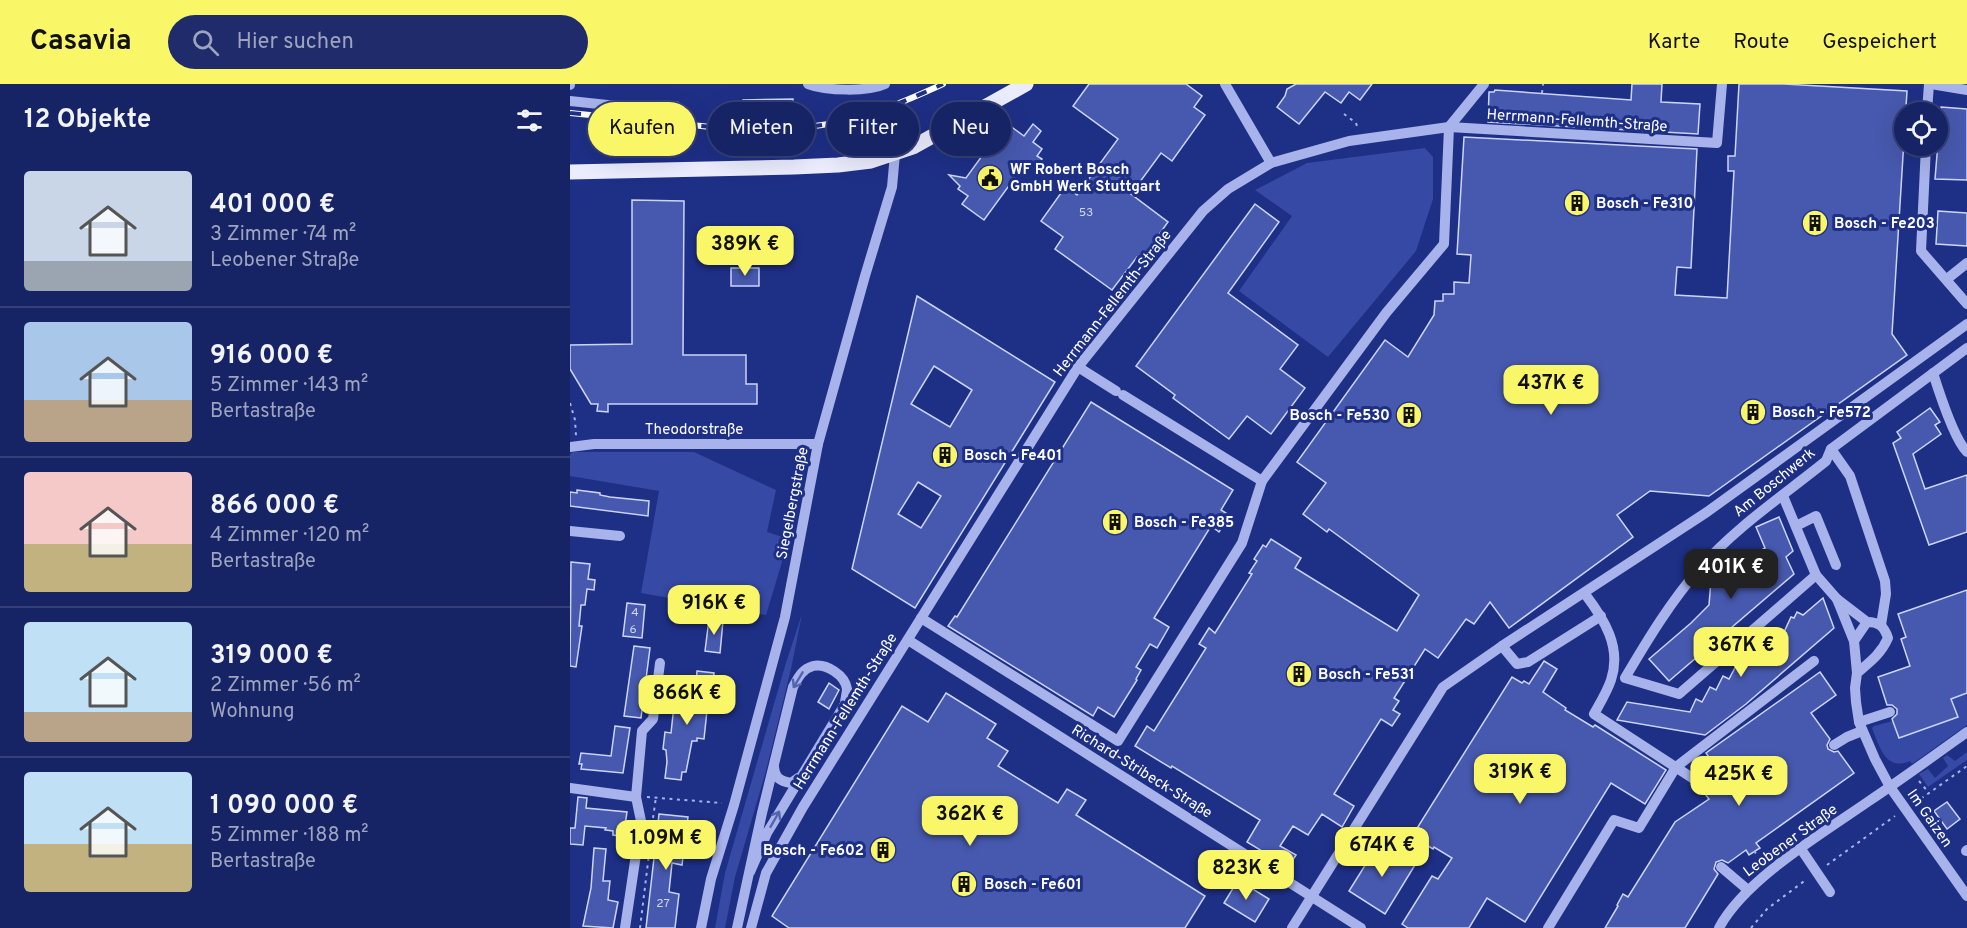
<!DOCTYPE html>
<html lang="de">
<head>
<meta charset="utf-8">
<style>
	:root { --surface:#162364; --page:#1f2b6a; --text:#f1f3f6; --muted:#9ea4bf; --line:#354078; --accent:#f9f767 }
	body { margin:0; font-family:Overpass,sans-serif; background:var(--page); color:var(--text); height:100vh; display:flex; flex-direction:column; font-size:22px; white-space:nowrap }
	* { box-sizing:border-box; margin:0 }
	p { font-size:20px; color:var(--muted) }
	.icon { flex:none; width:33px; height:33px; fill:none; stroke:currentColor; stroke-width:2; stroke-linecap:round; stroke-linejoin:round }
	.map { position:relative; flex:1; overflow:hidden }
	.drawer { display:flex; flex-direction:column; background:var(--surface); width:570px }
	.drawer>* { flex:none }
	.hud { position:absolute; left:18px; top:18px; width:570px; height:54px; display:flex; gap:12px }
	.tools { position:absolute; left:1324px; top:18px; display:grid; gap:12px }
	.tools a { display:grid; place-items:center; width:54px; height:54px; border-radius:50%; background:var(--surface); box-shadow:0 6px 24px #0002,0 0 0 2px var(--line); font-size:30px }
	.price { position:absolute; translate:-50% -51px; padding:0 14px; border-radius:12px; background:var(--accent); color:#111; font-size:20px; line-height:39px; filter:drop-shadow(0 2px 3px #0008) }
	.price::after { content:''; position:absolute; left:50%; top:36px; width:18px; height:14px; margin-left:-9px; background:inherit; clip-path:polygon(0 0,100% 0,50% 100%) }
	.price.current { background:#222; color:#fff }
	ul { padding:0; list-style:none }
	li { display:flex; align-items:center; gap:18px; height:150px; padding:0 24px }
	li+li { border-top:2px solid var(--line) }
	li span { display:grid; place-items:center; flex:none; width:168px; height:120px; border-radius:6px; color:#555 }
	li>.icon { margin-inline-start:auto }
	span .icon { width:72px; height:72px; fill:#fffc; stroke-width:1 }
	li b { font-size:26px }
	h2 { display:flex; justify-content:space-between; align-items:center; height:72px; padding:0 24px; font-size:26px }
	.chip { padding:0 21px; border-radius:27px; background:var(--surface); box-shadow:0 6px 24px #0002,0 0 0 2px var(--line); font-size:21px; line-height:54px }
	.chip.current { background:var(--accent); color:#111 }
	header { display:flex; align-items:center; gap:36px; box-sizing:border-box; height:84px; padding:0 30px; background:var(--accent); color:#111 }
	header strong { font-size:28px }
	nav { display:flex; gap:33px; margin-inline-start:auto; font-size:21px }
	.search { width:420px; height:54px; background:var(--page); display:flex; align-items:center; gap:15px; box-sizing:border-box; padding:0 21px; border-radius:33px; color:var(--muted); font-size:22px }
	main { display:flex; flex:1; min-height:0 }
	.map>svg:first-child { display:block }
	.green { fill:#3549a5 }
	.building { fill:#4759ae; stroke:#ccd4f8; stroke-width:1.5; fill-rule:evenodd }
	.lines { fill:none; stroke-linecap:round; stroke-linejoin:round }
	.path { stroke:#a7b3ea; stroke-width:2; stroke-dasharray:3 4.5; stroke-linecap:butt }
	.minor { stroke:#a7b3ea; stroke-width:10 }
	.major { stroke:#ebedfe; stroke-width:15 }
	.rail-casing { stroke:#fff; stroke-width:6 }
	.rail { stroke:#1e2f86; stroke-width:4; stroke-dasharray:11; stroke-linecap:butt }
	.oneway { stroke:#5564ae }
	.labels { text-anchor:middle; stroke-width:6; stroke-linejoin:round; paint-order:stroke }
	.number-label { font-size:12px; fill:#d1d6eb }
	.street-label { font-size:15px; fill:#fff; stroke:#1e2f86 }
	.poi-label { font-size:15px; font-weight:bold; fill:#fff; stroke:#1e2f86; text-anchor:start }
</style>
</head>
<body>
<header>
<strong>Casavia</strong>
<div class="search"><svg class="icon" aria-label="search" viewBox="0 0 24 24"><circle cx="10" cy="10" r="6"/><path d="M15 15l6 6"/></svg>Hier suchen</div>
<nav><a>Karte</a><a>Route</a><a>Gespeichert</a></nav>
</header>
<main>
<section class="drawer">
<h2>12 Objekte<svg class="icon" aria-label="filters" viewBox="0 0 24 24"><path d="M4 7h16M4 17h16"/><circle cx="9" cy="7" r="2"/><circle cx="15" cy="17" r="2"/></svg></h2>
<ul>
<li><span style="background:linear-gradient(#c9d6e8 75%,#9aa5b1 0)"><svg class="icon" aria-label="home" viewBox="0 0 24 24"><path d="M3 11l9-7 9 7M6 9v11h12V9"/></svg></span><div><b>401 000 €</b><p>3 Zimmer · 74 m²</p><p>Leobener Straße</p></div></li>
<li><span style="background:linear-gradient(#a9c7e8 65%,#b9a48a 0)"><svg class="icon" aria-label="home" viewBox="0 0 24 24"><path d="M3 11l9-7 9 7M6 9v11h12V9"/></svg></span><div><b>916 000 €</b><p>5 Zimmer · 143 m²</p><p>Bertastraße</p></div></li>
<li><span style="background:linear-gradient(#f6c9c9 60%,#c2b280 0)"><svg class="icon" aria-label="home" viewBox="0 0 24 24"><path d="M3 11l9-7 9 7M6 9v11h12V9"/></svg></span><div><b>866 000 €</b><p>4 Zimmer · 120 m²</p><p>Bertastraße</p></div></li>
<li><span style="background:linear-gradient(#bfe0f5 75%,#b9a48a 0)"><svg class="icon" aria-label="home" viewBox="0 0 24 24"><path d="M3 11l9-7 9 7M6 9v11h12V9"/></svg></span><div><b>319 000 €</b><p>2 Zimmer · 56 m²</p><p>Wohnung</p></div></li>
<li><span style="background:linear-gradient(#bfe0f5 60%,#c2b280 0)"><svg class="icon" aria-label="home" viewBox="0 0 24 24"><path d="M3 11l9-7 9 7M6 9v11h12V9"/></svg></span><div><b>1 090 000 €</b><p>5 Zimmer · 188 m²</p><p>Bertastraße</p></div></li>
</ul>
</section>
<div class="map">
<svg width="1397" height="844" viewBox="0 0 1397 844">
	<rect width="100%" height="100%" fill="#1e2f86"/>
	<g class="green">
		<path d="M855,64L863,73V115L846,167L758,273L669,207L722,132L685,106L737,79Z"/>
		<path d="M3,368H124L206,406L197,448L219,455L196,531L71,509L89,407L0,392V370Z"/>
		<path d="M232,530L221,585L196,687L165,793L155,844H145L155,789L215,582Z"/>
		<path d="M1397,609V641L1342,680L1340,677C1316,688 1309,662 1302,644L1304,642L1323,637L1329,653L1387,633L1381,615Z"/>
		<path d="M1397,668V676L1358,703L1349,690L1358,685L1365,694L1378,682L1373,674L1377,671L1385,677Z"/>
	</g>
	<g class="building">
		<path d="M519,0H616L632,12L624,23L635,31L602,77L591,69L561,110L598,138L571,176L567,173L542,206L485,165L493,153L471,137L496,102L507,111L548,55L503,22Z"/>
		<path d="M726,0H802L790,16L779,8L771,19L755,8L729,40L707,23L715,12L717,5Z"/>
		<path d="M1062,0H1092L1091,18L1130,20L1128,50L918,38L919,8H924L925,6L1061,16Z"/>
		<path d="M1169,0H1214L1337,7L1322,250L1337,271L1139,412L1080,407L1047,431L1063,453L939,544L920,518L904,540L896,535L868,574L855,565L824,614L829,617L823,626L830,630L822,642L811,635L764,710L784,722L772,743L752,730L738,751L723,742L710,762L726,771L718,783L677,758L690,736L602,682L601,684L565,662L577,642L584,647L636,564L629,560L639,544L645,549L682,490L679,489L687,477L684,475L693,461L696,463L701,455L731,474L725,484L827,547L849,511L759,445L757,448L733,430L756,399L727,378L815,256L838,273L864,231L865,217H873V210H884V198L899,199L901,171L887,170L894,53L1127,65L1121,184L1107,183L1105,211L1157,214L1164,87H1158V72H1165Z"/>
		<path d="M223,15V27L174,29L173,16Z"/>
		<path d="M1371,23L1397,25V96L1365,95Z"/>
		<path d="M436,39L454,52L463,40L471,47L463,58L472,65L467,72L472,75L466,83L457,77L414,136L392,120L398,112L388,105L390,102L379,91L396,94Z"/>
		<path d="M62,116L114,117L113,271H176V300H187V320H38V328L27,327L28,320H21L0,285V261L62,260Z"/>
		<path d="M685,120L709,138L658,209L728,261L710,285L735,304L701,350L677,332L659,355L603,314L605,311L566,282Z"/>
		<path d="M1368,127L1397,129V162L1366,160Z"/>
		<rect x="161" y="184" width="28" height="18"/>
		<path d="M347,212L485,298L345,524L282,485ZM364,282L402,306L380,343L341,320ZM348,398L371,412L351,444L328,430Z"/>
		<path d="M521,318L663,406L651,426L659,431L649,448L641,442L584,534L599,543L587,564L580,560L566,583L571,586L566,595L567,596L544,633L528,623L523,632L378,542L385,532L387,533Z"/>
		<path d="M1360,324L1370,338L1365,341L1371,350L1343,370L1355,405L1397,391V448L1359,461L1323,359L1331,354L1327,348Z"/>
		<path d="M7,406L30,409V411L40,413L79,417L78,432L0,422V408L7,409Z"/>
		<path d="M1209,433L1223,467L1216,473L1224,490L1099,597L1079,575L1121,539L1139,521L1141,496L1159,479L1184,483L1179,474L1195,464L1186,443Z"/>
		<path d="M1,478L20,480L18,495L25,496L24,506L17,505L15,521H11L9,542H12L6,583L0,582Z"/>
		<path d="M1397,506V609L1381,615L1388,633L1329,654L1322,635L1327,630V625L1322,621H1317L1308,593L1340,582L1331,555L1336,553L1328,530Z"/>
		<path d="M1253,514L1264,544L1176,620L1135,651L1047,636L1057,618L1120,628L1126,615L1132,618L1140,603L1146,606L1153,592L1159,595L1167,580L1173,583L1180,568L1187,571L1194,556L1200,559L1208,545L1214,548L1221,533L1224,534L1227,528L1233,531Z"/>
		<path d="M57,519L75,521L72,554L53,552Z"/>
		<path d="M139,535L153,537L150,569L135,567Z"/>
		<path d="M64,562L80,564L71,634L54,632Z"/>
		<path d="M974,577L987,585L973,608L996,624L995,626L1023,643L1025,641L1096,686L1075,720L1041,699L955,838L917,814L899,844H838L832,840L862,792L868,795L882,774L864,763L863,765L853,759L855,756L844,749L942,593L952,599L954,597L959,600Z"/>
		<path d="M127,587L144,589L141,617H138L134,655L127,654V657H122L116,688H112L111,696L95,694L97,678L96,666L93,665L95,648L101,649L105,612L125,614Z"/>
		<path d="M1250,588L1266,611L1241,629L1260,655L1257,661L1258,665L1264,668L1268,667L1284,689L1186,759L1190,764L1179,771L1176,766L1158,779L1152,776L1146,778L1144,785L1148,790L1115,844H1035L1048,822L1047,821L1053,810L1058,813L1105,738L1139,715L1135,710L1155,696L1136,669Z"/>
		<path d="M259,599L269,606L259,625L248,618Z"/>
		<path d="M376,609L426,640L417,654L438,667L428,682L488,719L497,705L516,716L506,731L635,812L615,844H219L202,832L332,622L358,638Z"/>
		<path d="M45,642L60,644L53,689L11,685L12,680H9L11,669L41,672Z"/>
		<path d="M8,713L17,714L16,724L57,728L54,748L50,752L43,751V747L35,746L36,744L15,742L13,761L0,760V744H5Z"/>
		<path d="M1377,718L1390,735L1377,745L1364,727Z"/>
		<path d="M89,730L118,733L112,781L102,779L99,808L109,810L105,844H76Z"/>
		<path d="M809,759L845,781L815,830L779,807Z"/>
		<path d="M24,764L36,765L33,797H40L38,816L48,818L43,844L13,842L21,804Z"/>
		<path d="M668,796L699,815L685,838L654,819Z"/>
	</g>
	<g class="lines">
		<g class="path">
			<path d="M972,9L973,0"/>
			<path d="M774,30L786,39L788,45"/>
			<path d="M0,319L5,336L6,352"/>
			<path d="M1349,697L1359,709"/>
			<path d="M77,713L152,719"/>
			<path d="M1345,719L1397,682"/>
			<path d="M83,734L86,713"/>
			<path d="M1184,767L1192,777H1193"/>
			<path d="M1257,781L1325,732"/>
			<path d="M70,844L79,770"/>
			<path d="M1181,844L1197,825L1237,795"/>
		</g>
		<g class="minor">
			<path d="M238,0C256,7 298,8 315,0"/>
			<path d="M655,0L701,79"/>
			<path d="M1361,0L1397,6"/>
			<path d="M0,1V0"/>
			<path d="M0,17L103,28L106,22"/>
			<path d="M1357,28L1359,0"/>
			<path d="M1356,62L1351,167L1397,220"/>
			<path d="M1377,195L1397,179"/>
			<path d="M508,283L546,307"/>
			<path d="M1363,289C1369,308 1384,355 1397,368"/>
			<path d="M553,311L692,397L816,229L874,160L879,43L914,0"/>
			<path d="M0,363L24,360H248"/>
			<path d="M1261,365L1280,392L1315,497L1316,510L1311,541"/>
			<path d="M1213,412L1246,491L1267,515L1297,538"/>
			<path d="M1226,442L1246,432L1266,481"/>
			<path d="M0,447L50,452"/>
			<path d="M1246,491L1109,610L1055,594C1078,555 1101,517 1130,484C1166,443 1214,411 1256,377L1261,365L1397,264"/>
			<path d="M1015,510C1034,535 1052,563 1041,596C1037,608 1030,619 1024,630L1130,699"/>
			<path d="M1267,515L1284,557"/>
			<path d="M351,534L548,657L672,459L692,397"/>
			<path d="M338,556L791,844"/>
			<path d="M932,562L947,580L958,578L1031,532"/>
			<path d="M1287,589C1300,578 1311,570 1318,554C1314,542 1309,538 1297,538L1284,557L1287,589L1285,604L1286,618L1289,638L1305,675L1320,703L1397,812"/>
			<path d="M1289,638L1320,628"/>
			<path d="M1264,661L1277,653L1292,647"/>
			<path d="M204,683C205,694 210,697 221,699L228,694"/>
			<path d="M0,704L66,713"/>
			<path d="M1231,765L1260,808"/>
			<path d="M1396,767L1397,766"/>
			<path d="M1151,783L1178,806"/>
			<path d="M55,844L71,737L66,713L72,647L83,635L90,579"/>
			<path d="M131,844L141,795L164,721L215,533L248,360L295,192L322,103L325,70"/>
			<path d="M167,844L192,729L223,603C228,594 232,585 243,582C256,579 275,591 277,605C277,609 275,615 275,620L197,749L180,788"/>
			<path d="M181,844L196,789L233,723L508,283L633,127L658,105L701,79L779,57L879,43L1147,59L1152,0"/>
			<path d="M722,844L873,603L932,562L1137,428L1397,240"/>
			<path d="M978,844L1044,736L1069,744L1106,683L1244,577"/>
			<path d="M1149,844C1175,795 1253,749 1299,717C1332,695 1365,671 1397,648"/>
		</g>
		<path class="major" d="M0,88L224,83L268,81L301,77L343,63L456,0"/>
		<g class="rail-casing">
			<path id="rail" d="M0,29C40,33 79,37 119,41C163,45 208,48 252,41C294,35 334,18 373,0"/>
		</g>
		<use href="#rail" class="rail"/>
	</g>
	<defs><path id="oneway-shaft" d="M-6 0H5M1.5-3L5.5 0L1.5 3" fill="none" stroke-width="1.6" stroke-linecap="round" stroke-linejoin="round" transform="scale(1.5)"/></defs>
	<g class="oneway">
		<use href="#oneway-shaft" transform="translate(228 596) rotate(121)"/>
		<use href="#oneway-shaft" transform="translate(205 735) rotate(-60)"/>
	</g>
	<defs>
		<g id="civic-disc" transform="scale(1.35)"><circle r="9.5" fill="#f9f767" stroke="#1e2f86"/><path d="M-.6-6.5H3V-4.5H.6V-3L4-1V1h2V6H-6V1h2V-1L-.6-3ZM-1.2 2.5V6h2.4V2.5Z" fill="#111"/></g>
		<g id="building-disc" transform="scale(1.35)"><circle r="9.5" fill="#f9f767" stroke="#1e2f86"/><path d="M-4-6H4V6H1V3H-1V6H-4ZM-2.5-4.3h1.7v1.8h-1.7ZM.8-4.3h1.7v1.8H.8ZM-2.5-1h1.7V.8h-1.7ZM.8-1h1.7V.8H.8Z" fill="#111"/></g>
	</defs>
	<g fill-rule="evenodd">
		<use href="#civic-disc" x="420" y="94"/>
		<use href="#building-disc" x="1007" y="119"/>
		<use href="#building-disc" x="1245" y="139"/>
		<use href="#building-disc" x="1183" y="328"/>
		<use href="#building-disc" x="839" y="331"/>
		<use href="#building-disc" x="375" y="371"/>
		<use href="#building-disc" x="545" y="438"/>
		<use href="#building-disc" x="729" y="590"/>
		<use href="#building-disc" x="313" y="766"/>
		<use href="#building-disc" x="394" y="800"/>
	</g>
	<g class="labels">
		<g class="number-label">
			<text x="516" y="132">53</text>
			<text x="65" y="532">4</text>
			<text x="63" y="549">6</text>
			<text x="93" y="823">27</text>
		</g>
		<g class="street-label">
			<text transform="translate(1007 36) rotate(4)" y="5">Herrmann-Fellemth-Straße</text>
			<text transform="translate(542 219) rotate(-52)" y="5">Herrmann-Fellemth-Straße</text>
			<text x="124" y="350">Theodorstraße</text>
			<text transform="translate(1204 398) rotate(-39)" y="5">Am Boschwerk</text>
			<text transform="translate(222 419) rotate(-79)" y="5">Siegelbergstraße</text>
			<text transform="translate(275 627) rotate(-58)" y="5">Herrmann-Fellemth-Straße</text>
			<text transform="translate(572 687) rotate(32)" y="5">Richard-Stribeck-Straße</text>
			<text transform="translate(1360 734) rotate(55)" y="5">Im Gaizen</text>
			<text transform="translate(1220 756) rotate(-36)" y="5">Leobener Straße</text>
		</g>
		<g class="poi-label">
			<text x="440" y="90">WF Robert Bosch<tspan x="440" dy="17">GmbH Werk Stuttgart</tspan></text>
			<text x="1026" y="124">Bosch - Fe310</text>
			<text x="1264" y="144">Bosch - Fe203</text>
			<text x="1202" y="333">Bosch - Fe572</text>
			<text x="820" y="336" text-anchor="end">Bosch - Fe530</text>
			<text x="394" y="376">Bosch - Fe401</text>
			<text x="564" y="443">Bosch - Fe385</text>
			<text x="748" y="595">Bosch - Fe531</text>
			<text x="294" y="771" text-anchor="end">Bosch - Fe602</text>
			<text x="414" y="805">Bosch - Fe601</text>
		</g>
	</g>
</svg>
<div class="tools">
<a><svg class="icon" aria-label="locate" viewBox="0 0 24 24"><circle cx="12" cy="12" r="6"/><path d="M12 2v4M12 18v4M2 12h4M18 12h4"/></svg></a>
</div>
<b class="price" style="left:175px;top:193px">389K €</b>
<b class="price" style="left:981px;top:332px">437K €</b>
<b class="price current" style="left:1161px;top:516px">401K €</b>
<b class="price" style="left:144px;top:552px">916K €</b>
<b class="price" style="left:1171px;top:594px">367K €</b>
<b class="price" style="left:117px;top:642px">866K €</b>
<b class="price" style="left:950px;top:721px">319K €</b>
<b class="price" style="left:1169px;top:723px">425K €</b>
<b class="price" style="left:400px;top:763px">362K €</b>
<b class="price" style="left:96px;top:787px">1.09M €</b>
<b class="price" style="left:812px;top:794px">674K €</b>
<b class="price" style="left:676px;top:817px">823K €</b>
<div class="hud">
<a class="chip current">Kaufen</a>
<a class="chip">Mieten</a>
<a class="chip">Filter</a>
<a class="chip">Neu</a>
</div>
</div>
</main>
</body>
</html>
